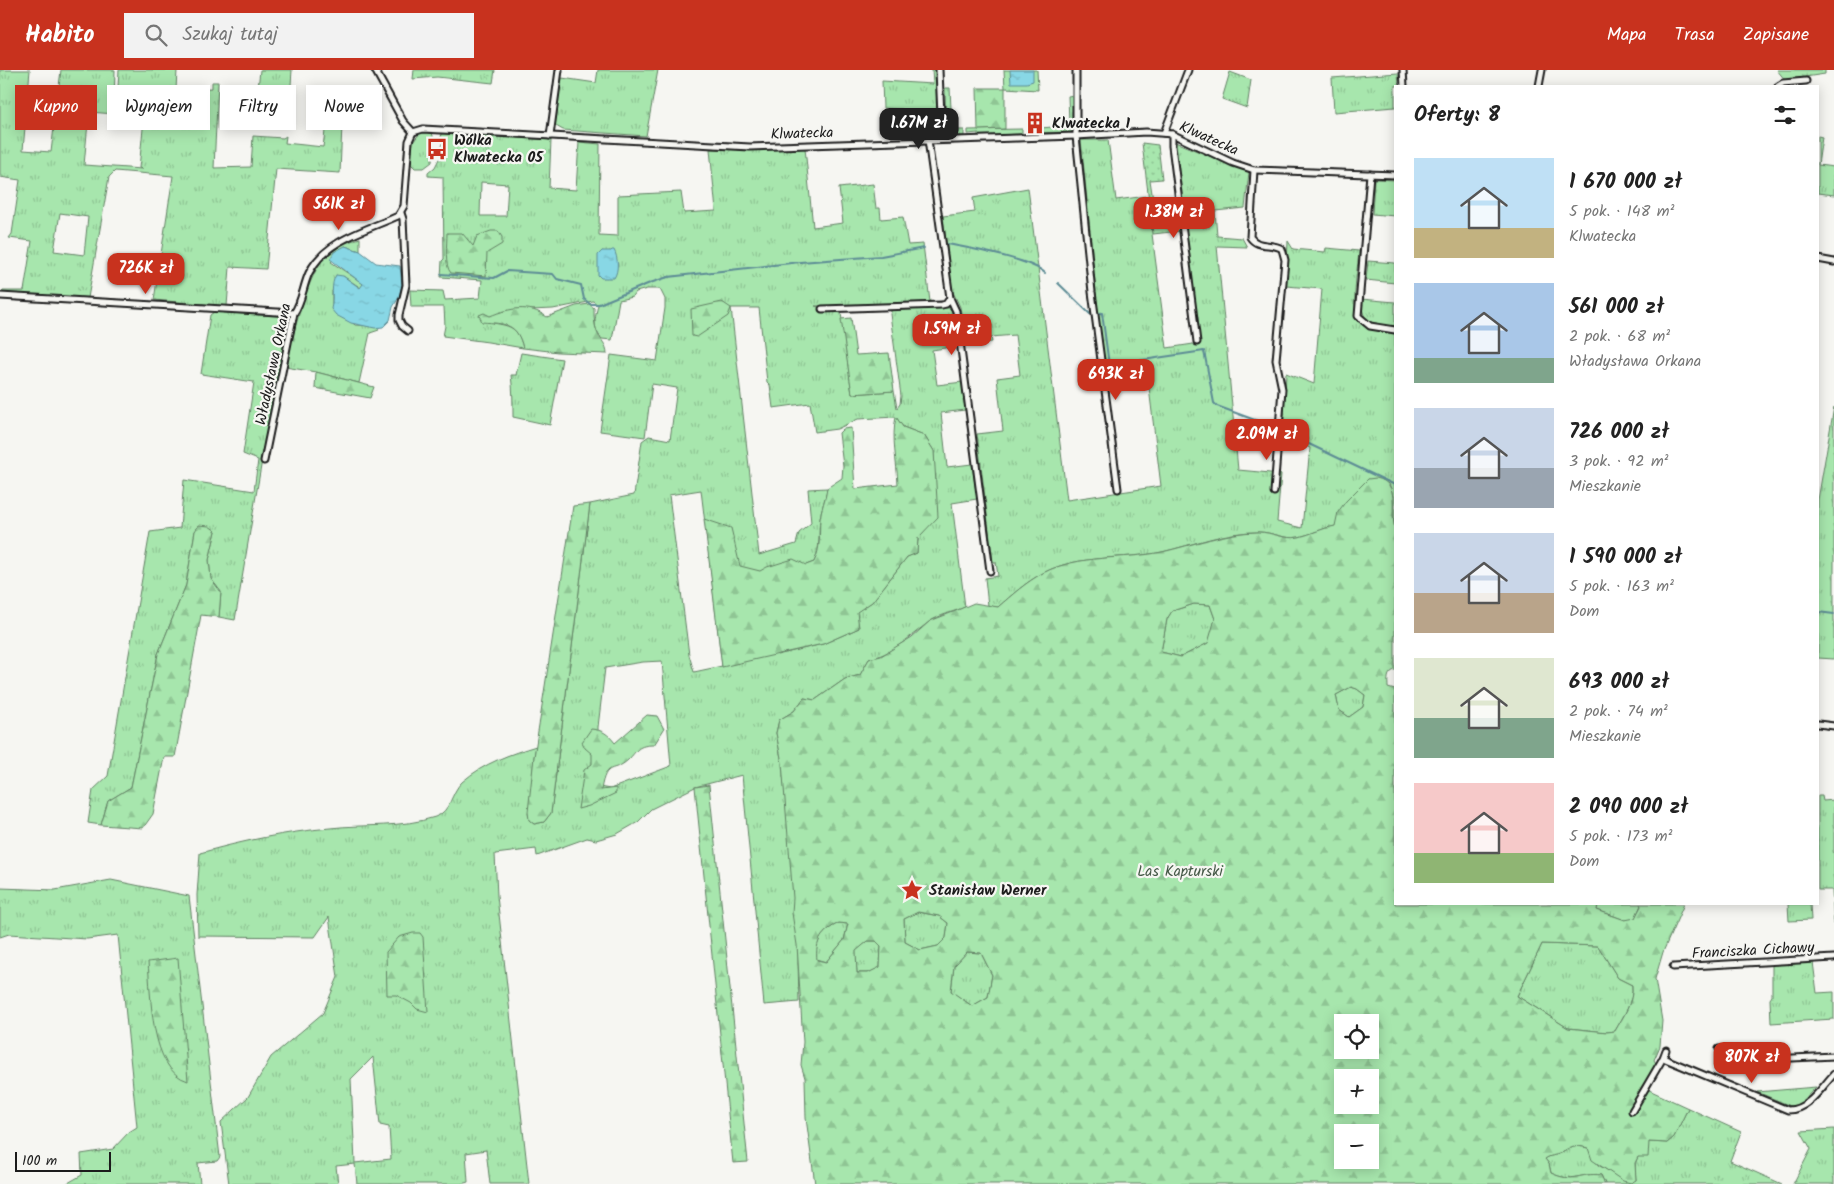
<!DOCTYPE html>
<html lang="pl">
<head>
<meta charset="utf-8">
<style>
	:root { --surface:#fff; --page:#f2f2f2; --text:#222; --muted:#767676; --accent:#c8321e }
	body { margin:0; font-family:Kalam,sans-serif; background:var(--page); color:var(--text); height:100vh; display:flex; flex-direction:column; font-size:19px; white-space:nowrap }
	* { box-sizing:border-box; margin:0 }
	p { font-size:16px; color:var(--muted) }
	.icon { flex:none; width:28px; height:28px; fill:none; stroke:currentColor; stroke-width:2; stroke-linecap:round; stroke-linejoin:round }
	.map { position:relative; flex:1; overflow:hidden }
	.panel { position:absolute; left:1394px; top:15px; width:425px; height:820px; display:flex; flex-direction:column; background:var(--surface); border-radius:0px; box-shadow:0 2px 12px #0003 }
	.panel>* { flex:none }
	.banner { position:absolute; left:15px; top:15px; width:475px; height:45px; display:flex; gap:10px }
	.controls { position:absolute; left:1334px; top:944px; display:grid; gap:10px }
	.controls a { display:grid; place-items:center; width:45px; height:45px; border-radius:0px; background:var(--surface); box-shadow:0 2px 12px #0003; font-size:25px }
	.scale { position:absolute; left:15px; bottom:12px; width:96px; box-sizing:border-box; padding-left:5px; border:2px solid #1c1c1c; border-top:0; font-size:14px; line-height:18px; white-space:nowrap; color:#1c1c1c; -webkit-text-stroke:4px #f6f6f2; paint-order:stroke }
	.price { position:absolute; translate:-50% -42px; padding:0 11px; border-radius:10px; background:var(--accent); color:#fff; font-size:16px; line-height:32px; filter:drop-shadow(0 1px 2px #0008) }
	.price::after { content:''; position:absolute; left:50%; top:30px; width:15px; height:11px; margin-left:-8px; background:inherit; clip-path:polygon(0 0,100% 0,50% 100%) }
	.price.current { background:#222; color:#fff }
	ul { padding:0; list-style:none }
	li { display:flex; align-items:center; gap:15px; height:125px; padding:0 20px }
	li span { display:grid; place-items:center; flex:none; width:140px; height:100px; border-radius:0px; color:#555 }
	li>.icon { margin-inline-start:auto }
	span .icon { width:60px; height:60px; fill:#fffc; stroke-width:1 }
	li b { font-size:21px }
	h2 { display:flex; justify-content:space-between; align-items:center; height:60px; padding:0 20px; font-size:21px }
	.chip { padding:0 18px; border-radius:0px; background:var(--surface); box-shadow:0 2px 12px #0003; font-size:18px; line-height:45px }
	.chip.current { background:var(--accent); color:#fff }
	header { display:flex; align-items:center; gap:30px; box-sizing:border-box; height:70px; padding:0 25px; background:var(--accent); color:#fff }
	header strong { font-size:24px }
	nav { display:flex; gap:28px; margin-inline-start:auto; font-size:18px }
	.search { width:350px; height:45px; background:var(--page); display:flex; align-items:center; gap:12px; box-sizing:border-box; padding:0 18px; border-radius:0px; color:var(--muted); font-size:19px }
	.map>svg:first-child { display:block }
	.grass { fill:url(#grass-tufts); stroke:#628164; fill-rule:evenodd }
	.forest { fill:url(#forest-firs); stroke:#628164; fill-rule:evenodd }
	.garden { fill:url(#garden-dots); stroke:#628164 }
	.water { fill:url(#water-ripples); stroke:#5d8c95 }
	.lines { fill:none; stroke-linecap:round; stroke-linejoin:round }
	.stream { stroke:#5d8c95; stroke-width:2 }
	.street-casing { stroke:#1c1c1c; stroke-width:9 }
	.street { stroke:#f6f6f2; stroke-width:5 }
	.labels { text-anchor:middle; stroke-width:4.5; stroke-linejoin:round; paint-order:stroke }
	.poi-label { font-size:15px; font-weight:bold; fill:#1c1c1c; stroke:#f6f6f2; text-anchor:start }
	.street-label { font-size:15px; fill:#1c1c1c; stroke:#f6f6f2 }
	.park-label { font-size:15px; fill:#465948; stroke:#f6f6f2 }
</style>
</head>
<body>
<header>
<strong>Habito</strong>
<div class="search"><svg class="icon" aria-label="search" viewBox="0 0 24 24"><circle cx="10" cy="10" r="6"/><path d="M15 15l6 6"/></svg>Szukaj tutaj</div>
<nav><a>Mapa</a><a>Trasa</a><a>Zapisane</a></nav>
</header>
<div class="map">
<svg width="1834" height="1114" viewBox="0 0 1834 1114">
	<defs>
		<pattern id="grass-tufts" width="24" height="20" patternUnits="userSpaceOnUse" patternTransform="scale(1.25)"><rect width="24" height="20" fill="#a7e6ad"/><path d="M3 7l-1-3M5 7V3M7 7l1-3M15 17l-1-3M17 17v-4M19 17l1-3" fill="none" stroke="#8fc594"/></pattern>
		<pattern id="forest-firs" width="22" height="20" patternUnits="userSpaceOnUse" patternTransform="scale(1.25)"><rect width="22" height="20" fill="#a7e6ad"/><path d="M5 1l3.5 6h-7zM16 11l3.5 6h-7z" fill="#8fc594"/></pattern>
		<pattern id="garden-dots" width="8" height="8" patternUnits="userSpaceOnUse" patternTransform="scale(1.25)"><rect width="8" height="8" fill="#a7e6ad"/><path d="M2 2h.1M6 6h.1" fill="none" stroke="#8fc594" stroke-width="1.8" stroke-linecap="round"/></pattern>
		<pattern id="water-ripples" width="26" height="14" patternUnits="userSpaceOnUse" patternTransform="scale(1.25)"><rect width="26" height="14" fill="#88d7e5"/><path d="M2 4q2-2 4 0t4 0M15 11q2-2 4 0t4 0" fill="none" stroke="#75b8c4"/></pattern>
	</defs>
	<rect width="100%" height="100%" fill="#f6f6f2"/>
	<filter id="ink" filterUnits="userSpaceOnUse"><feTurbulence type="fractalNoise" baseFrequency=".02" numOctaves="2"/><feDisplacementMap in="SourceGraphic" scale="10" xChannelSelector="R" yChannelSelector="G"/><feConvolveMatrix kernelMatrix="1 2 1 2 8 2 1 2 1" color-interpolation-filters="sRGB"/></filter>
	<g filter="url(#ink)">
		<g class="grass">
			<path d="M0,0H30L23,80L51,82L61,0H115L114,33L115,44L89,42L84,95L142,99L139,98L145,39L117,35L119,0H177L176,20L212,18V12H218L214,98L251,97L253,66L283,68L286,66L285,73L323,77L326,53L342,54L340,103L276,99L266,199L230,197L227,236L154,230L173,106L115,101L109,107L88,228L1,223L2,221H24L32,171L9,168L12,164L20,110L0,107ZM60,143L88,147L84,185L54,181Z"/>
			<path d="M260,0H292L290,30L257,28Z"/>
			<path d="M414,0H495L493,13L437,7L413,9Z"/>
			<path d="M598,0H658L646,66L563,60L556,56L554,52L562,8L596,13Z"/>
			<path d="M932,0H936L939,64L904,65L902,39L883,38L882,11L933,14Z"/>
			<path d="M1004,0H1037L1038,20L1005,18Z"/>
			<path d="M1777,0H1825V4L1785,10Z"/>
			<path d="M1230,2L1251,10L1247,38L1222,29Z"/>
			<path d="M1398,3L1399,16H1395V37L1334,42L1332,8Z"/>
			<path d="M945,18H950L952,60H964V66L950,65L946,61Z"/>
			<path d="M1074,25V60L1071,62L1027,63V59L1066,56L1069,53L1068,26Z"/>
			<path d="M1022,59V64L978,66V63L968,64V60Z"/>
			<path d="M428,62L432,63L433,66L432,92L424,98H415L410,93L413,72L420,63Z"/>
			<path d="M445,63L551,70L549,118L576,120L579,72L600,74L599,165L618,166V125L681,122L684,143L716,141L710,79L805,78L813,157L843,153L839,118L873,114L876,138H880L881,149L903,147L908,175L923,174L930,232L815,236L841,243L852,324L894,321L897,338L900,334L901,326L890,244L891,241L895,239L944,238H949L952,241L958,276L932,280L937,315L963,312L965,340L941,343L947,397L972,394L977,429L952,433L965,537C954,542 939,545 929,552C910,566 893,584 869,589L860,605L845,609L815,630L804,628L794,641L779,650L776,663L782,693L797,846L799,932L764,935L742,705L695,717L651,739L638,752L617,764L596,770L587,768L537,786L536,779L495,784L497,826L529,1114H490L486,1080L466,1083L468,1112L461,1114H357L355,1094L336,1096L338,1114H229L221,1052L248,1027L271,987L323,943L338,907L329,847L315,867L198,866L197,825L200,783C242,771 286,762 330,758C365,754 402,758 435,747C451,742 451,722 462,712C484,693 510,684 536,676L534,687L529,750L534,754L544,752L551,743L590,434L634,425L642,371L649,366L670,370L677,318L652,314L645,367L600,361L611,285L657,291L665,238V229L660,219H647L636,222L632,227L619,230L612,270L602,269C592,258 595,248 598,235L593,231L553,239L508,241L493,253C512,256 518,258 523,278L488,272L443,266L445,256L444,237H411L410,220L443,221L445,230L480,228L482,210L441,207L442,191L444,189L443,107L428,106V103L435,97L439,89H442V71L440,70L442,64ZM481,112L508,114L506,146H480ZM731,238H759L767,312L770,315L773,338L810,333L815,362L837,359L858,349L896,347L903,357L924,365L934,381V407L925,460L918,468L917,483L907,487L872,532L856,542L859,558L823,574L777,585L806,495L814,492C821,478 818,464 820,449C821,438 826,429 827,418L808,419L811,453L799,463L796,474L759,485ZM701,420L722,596L694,602L689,585L669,425ZM662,591L671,696L610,719L599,717L598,657L605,598L643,592ZM373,987L380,1055L389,1057L391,1089L355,1093L351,1009Z"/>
			<path d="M1818,66L1822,67L1818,95L1834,97V125L1818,123Z"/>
			<path d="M1081,70H1108L1116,130L1147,126L1167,278L1200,273L1174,78L1175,72L1249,102L1245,138L1215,141L1217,166L1242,168L1247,177L1217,176L1238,400L1281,404L1277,452L1302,458L1310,378L1283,365L1286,303L1314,314L1322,219L1286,216L1288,171L1293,179L1325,182L1326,178L1359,181C1358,198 1349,243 1361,254C1370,262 1384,261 1395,263V458C1390,444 1397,428 1389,414L1368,409L1346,431L1336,456C1322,458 1312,464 1299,467C1285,470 1273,462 1259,462C1226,461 1193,475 1162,482C1123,490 1079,484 1043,503C1026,512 1012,525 998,537L988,536L985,508L998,506L996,492H993L977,364L1003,361L997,308L1020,305L1015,265L991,267L992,272L966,275L960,237L952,220L943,146L975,142L973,128L1028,118L1067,430L1161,416L1146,293L1106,298L1100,262Z"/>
			<path d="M1374,109L1395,110V146L1372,144Z"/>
			<path d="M360,168V181L345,176L331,192L364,214L361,218L343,206L332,221V235L355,255L377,256L379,260L370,263L359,313L316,302L285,297C292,269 306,209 324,188C334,177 347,172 360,168Z"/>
			<path d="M1368,191L1395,193V213L1366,210Z"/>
			<path d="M1361,229L1395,232V257C1371,255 1363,256 1361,229Z"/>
			<path d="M214,242L291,247L288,252L262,390L235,550L219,547L221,522L211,509L209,490L216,461H195L186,515L158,584L131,717L108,731L101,755L88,753L93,720L108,706L150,462L180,458L184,410L254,421L258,390L243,384L254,312L201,304L210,245Z"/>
			<path d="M521,283L562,289L550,355L513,347C513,333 513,319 511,305H516Z"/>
			<path d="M1834,337V589L1818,588V430Z"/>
			<path d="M1194,534L1210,535L1215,549L1209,573L1181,587L1161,582L1167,549L1172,541Z"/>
			<path d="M1351,617L1357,619L1365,625L1363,637L1349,647L1339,640L1336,625Z"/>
			<path d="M1818,726H1822L1823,731L1834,730V858L1832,820H1818Z"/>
			<path d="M111,810L189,826L220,1087L217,1091L198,1093L200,1114H66L82,1105L81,1084L113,1079L129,1062L137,1057L118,865L87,869L9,864L0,867V818L55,820Z"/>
			<path d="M1598,834H1640L1641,835L1635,849L1625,850L1597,840Z"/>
			<path d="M1788,834H1810L1811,850L1789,851Z"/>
			<path d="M918,842L939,846L948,853L946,868L938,876L920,880L905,872L904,849Z"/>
			<path d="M839,853L848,854L844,870L826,892L816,889C815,871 822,861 839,853Z"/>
			<path d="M868,871H876L881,876L880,898L868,903H857L855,881Z"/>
			<path d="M1542,874L1598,876L1618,908L1632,915C1634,932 1623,946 1615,961L1607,962L1568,958L1517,926Z"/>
			<path d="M967,882L981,883L992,905L988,927L972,936L951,922L954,896Z"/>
			<path d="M1813,892L1817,923L1834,922V949L1771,953L1770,929L1772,926V894Z"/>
			<path d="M1816,1017L1800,1034L1793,1037L1757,1022Z"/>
			<path d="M1688,1038L1741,1062L1730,1091L1782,1114H1605L1601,1105C1580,1102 1574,1114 1551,1103L1549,1094L1545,1089C1550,1085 1555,1086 1561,1083C1572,1078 1574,1074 1588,1078L1598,1095L1609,1101L1636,1110C1634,1088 1636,1089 1649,1072L1667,1073L1674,1067Z"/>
			<path d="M1834,1059V1114H1793L1811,1079L1801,1061Z"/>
		</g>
		<g class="forest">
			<path d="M977,18H1005V59L978,60Z"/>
			<path d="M491,161H498L502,167V174L487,183L486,206L451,203C444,196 447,174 447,163H462L473,176L477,166Z"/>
			<path d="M722,232L731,238L728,246L697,267L692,266L691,239Z"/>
			<path d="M589,234L594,238C594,246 594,254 597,262C600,270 607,274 607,284L558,282L523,278C517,253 506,254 482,252L479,245L484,243L490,246C510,238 529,234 547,247L576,236Z"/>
			<path d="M851,248L856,285L889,283L894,321L852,324L841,249Z"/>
			<path d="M316,302L374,317L370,328L315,318Z"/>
			<path d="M896,347L903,357L924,365L934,381L938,447L918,468L917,483L907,487L872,532L857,542L859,558L823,574L722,597L704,449L731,458L740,496L760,501L767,497L793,489L806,495L814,492C821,478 819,464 820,449C821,438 826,429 827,418L842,408L843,396L839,363L843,359L851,358L855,419L898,414C897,392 891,368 896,347Z"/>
			<path d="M1376,408C1402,413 1389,441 1395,458V600C1386,603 1388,610 1388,618L1395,620V834H1598L1597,840L1625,850L1635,848L1641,836L1640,834H1684L1663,882L1655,909L1662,951L1660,976L1654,990L1659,998L1649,1020L1688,1038L1674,1067L1667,1073L1649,1072L1648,1087H1638L1635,1093L1636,1110L1631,1113L1623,1111L1592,1090L1588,1078C1574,1074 1572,1078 1561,1083C1555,1086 1550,1085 1545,1089L1549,1094L1551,1103C1574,1114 1580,1102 1601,1105L1605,1114H815L806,1048L805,1008L801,995L803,972L797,875L792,843L793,828L782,693L776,663L779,650L794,641L804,628L815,630L845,609L860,605L869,589L881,586L912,567L930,551L953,542L974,533L998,537C1012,525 1026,512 1043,503C1079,484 1123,490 1162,482C1193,475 1226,462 1258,462C1273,462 1284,470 1299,467C1312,464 1322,458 1335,456L1338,442L1346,431L1368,409ZM1194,534L1210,535L1215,549L1208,573L1181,587L1161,582L1167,549L1172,541ZM1351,617L1357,619L1365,625L1363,637L1349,647L1339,640L1336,625ZM918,842L939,846L948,853L946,868L938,876L920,880L905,872L904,849ZM839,853L848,854L844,870L826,892L817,890C815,871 822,861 839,853ZM868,871H876L881,876L880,897L868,903H857L856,881ZM1542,874L1598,876L1618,908L1632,915C1634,932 1623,947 1615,961L1607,962L1568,958L1517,926ZM967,882L981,883L992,905L988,927L972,936L951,921L954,896ZM1342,952H1370V980H1342ZM1342,1008H1370V1035H1342ZM1342,1062H1370V1090H1342Z"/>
			<path d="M590,434L551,743L544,752L534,754L529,750L528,742L534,687L573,436Z"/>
			<path d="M199,455L209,456L216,461L209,490L211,509L221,522L219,547L201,545L175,687H164L153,744L143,758L101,755L108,731L131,717L158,584L186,515L195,461Z"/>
			<path d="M647,645L657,646L664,659L654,675C637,675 638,680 628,690C613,704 606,690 601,720L616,718V723L589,736L578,739L584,700L592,694V684L585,678L582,672L591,659C603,660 608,664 615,673Z"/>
			<path d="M709,715L748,1092L733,1093L695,717Z"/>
			<path d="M413,863H420L423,867L428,942L417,939L411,933L396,925H387L386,882L399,867Z"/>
			<path d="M178,888L188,1011C150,1000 151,925 148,892Z"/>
		</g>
		<path class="garden" d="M1142,73L1158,75L1162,109L1150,110L1156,150L1165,149L1173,136L1177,134L1180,161L1153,164Z"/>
		<g class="water">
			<path d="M1010,0H1033V11L1027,13H1011Z"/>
			<path d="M345,176L360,181L376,193L400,196L402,215L399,227L393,237L390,250L383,257L375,258L351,253L336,245L331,239C334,228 330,214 336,205L343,206L360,218L363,214L330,189L334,182Z"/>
			<path d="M612,180H614C618,187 619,201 614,208H601L598,205V185L602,181H611Z"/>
		</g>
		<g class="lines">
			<g class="stream">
				<path d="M948,174C971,179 1030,189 1045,203"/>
				<path d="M441,204L494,208L507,201L553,204L557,209L581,215L584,229L590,234H599L650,213L668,207L800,192L881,186L924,178"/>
				<path d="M1058,213L1090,244L1102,243L1109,295L1204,281L1214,333L1217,336L1271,356L1395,415"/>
				<path d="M1818,542L1834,544"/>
			</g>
			<g class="street-casing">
				<g id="street">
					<path d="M375,0L403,51L413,62"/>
					<path d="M939,0L942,69"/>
					<path d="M1076,0V66L1092,222L1118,419"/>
					<path d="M1403,0L1404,16"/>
					<path d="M1539,16L1542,0"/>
					<path d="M1778,16L1783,13L1806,11"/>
					<path d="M413,62L423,59L750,77L1076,66L1146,62L1172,64L1233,93L1254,100L1395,105"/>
					<path d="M1164,63L1188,0"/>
					<path d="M1172,64V76L1197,272"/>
					<path d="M550,66L559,0"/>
					<path d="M928,70L950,228L956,241L990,501"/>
					<path d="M1254,100L1250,167C1258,179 1272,172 1282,179L1285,190L1276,290L1282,319L1274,422"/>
					<path d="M1370,104L1358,246L1370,256L1395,260"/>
					<path d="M401,143L403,149L406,215L399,245V250L402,256L408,261"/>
					<path d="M1818,189L1834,192"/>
					<path d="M0,226L294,243"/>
					<path d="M822,239L942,235L946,234L950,228"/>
					<path d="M264,391L294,243C302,232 303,216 309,203C325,170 367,160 398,146L404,136L409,71L413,62"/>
					<path d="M1818,654L1834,656"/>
					<path d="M1673,897L1834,888"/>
					<path d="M1719,979L1739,987L1754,990L1834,986"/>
					<path d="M1663,988L1788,1040C1808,1040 1821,1018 1834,1004"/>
					<path d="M1632,1041L1663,988L1666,980"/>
				</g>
			</g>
			<use href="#street" class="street"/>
		</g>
	</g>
	<defs>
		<g id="building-bare" transform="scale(1.725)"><path d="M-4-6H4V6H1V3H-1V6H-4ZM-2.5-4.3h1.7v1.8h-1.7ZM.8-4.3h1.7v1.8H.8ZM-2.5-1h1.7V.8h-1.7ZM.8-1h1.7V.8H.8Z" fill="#c8321e" stroke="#f6f6f2" stroke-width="2.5" paint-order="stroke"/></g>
		<g id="bus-bare" transform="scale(1.725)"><path d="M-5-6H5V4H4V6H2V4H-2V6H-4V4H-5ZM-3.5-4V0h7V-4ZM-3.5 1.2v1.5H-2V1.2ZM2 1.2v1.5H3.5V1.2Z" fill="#c8321e" stroke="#f6f6f2" stroke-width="2.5" paint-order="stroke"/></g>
		<g id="sight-bare" transform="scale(1.725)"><path d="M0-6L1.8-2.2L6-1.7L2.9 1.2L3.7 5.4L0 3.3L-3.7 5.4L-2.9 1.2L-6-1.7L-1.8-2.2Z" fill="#c8321e" stroke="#f6f6f2" stroke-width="2.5" paint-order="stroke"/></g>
	</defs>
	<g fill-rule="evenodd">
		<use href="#building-bare" x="1035" y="53"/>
		<use href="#bus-bare" x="437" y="79"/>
		<use href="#sight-bare" x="912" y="820"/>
	</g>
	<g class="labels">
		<g class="poi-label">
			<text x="1052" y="58">Klwatecka 1</text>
			<text x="454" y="75">Wólka<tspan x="454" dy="17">Klwatecka 05</tspan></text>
			<text x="929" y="825">Stanisław Werner</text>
		</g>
		<g class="street-label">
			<text transform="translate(802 63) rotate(-2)" y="5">Klwatecka</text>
			<text transform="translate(1209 68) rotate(24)" y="5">Klwatecka</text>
			<text transform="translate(273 294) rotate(-78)" y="5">Władysława Orkana</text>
			<text transform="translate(1753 880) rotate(-3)" y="5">Franciszka Cichawy</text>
		</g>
		<g class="park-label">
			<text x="1180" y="806">Las Kapturski</text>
		</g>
	</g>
</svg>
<div class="controls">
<a><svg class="icon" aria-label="locate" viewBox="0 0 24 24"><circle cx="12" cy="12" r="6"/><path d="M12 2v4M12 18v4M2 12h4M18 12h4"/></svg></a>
<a>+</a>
<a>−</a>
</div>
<div class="scale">100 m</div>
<b class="price current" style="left:919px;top:80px">1.67M zł</b>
<b class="price" style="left:339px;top:161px">561K zł</b>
<b class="price" style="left:1174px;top:169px">1.38M zł</b>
<b class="price" style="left:146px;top:225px">726K zł</b>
<b class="price" style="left:952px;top:286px">1.59M zł</b>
<b class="price" style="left:1116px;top:331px">693K zł</b>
<b class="price" style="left:1267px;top:391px">2.09M zł</b>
<b class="price" style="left:1752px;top:1014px">807K zł</b>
<div class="banner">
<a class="chip current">Kupno</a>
<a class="chip">Wynajem</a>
<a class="chip">Filtry</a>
<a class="chip">Nowe</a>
</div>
<section class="panel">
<h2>Oferty: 8<svg class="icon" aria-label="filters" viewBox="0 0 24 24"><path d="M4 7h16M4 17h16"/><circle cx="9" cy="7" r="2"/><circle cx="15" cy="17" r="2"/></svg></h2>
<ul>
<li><span style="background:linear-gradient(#bfe0f5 70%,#c2b280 0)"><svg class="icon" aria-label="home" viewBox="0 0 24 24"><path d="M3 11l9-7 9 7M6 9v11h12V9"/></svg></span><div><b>1 670 000 zł</b><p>5 pok. · 148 m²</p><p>Klwatecka</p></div></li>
<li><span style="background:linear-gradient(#a9c7e8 75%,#7fa58c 0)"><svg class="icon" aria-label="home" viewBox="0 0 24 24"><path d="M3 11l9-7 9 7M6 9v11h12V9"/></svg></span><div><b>561 000 zł</b><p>2 pok. · 68 m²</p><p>Władysława Orkana</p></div></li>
<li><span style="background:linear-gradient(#c9d6e8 60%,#9aa5b1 0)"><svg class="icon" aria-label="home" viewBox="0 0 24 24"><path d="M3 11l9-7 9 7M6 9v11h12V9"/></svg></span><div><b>726 000 zł</b><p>3 pok. · 92 m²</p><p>Mieszkanie</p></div></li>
<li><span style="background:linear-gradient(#c9d6e8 60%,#b9a48a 0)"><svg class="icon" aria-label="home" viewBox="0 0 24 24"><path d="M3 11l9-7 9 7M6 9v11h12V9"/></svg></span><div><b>1 590 000 zł</b><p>5 pok. · 163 m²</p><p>Dom</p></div></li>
<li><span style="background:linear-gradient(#dfe7d0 60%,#7fa58c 0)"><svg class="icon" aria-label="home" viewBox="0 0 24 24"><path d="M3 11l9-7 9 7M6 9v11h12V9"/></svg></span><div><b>693 000 zł</b><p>2 pok. · 74 m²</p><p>Mieszkanie</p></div></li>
<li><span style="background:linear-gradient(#f6c9c9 70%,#8fb573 0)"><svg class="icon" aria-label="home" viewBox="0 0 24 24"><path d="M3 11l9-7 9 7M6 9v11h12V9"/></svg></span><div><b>2 090 000 zł</b><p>5 pok. · 173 m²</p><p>Dom</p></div></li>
</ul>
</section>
</div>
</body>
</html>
